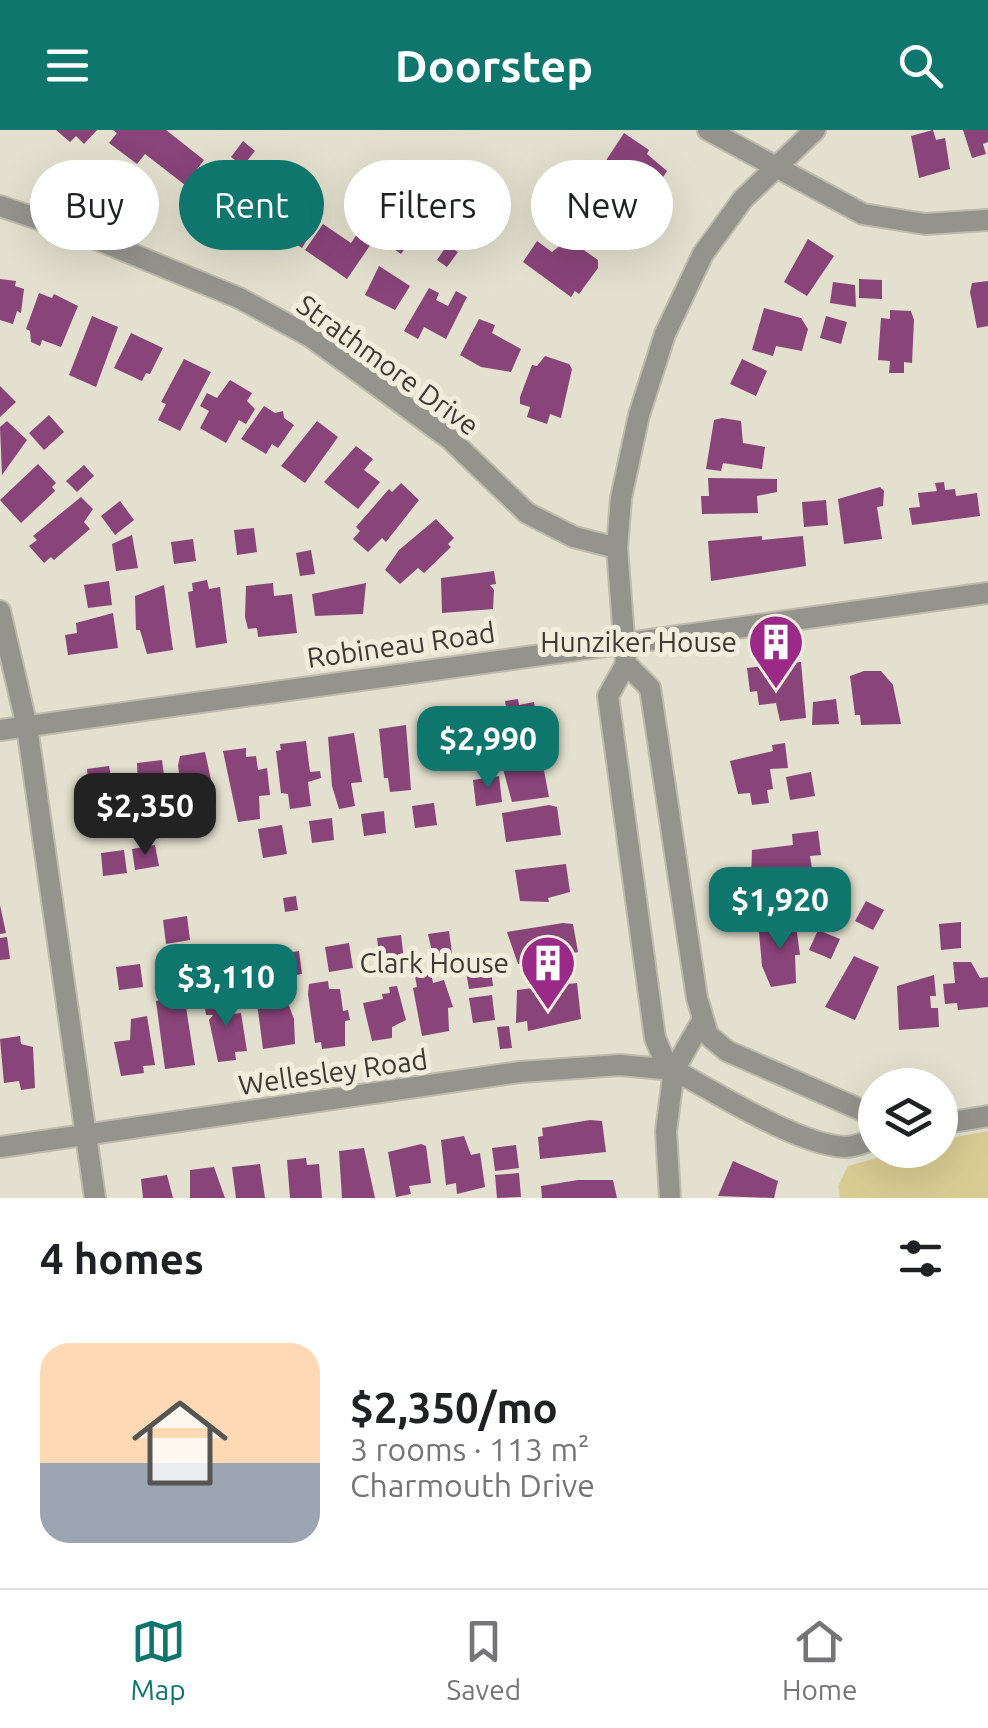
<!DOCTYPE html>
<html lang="en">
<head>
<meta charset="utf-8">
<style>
	:root { --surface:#fff; --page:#f6f6f6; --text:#202124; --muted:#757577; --line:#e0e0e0; --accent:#0f766e }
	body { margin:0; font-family:Ubuntu,sans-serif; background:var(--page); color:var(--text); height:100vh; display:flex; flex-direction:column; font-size:38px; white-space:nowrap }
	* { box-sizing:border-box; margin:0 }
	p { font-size:32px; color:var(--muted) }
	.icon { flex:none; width:55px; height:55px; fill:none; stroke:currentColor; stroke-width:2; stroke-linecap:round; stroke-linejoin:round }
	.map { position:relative; height:1068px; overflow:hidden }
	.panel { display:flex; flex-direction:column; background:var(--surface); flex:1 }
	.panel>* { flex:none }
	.guide { position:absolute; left:30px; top:30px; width:930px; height:90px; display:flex; gap:20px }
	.fabs { position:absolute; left:858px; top:938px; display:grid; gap:20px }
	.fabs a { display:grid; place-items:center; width:100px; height:100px; border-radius:50%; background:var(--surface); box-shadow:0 10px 40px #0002; font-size:50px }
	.price { position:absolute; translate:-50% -85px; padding:0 22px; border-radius:20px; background:var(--accent); color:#fff; font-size:32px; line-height:65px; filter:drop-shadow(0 2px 5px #0008) }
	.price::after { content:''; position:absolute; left:50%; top:60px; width:30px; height:22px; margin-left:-15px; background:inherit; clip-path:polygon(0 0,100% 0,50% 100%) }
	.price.selected { background:#222; color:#fff }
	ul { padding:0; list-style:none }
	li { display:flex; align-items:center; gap:30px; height:250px; padding:0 40px }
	li span { display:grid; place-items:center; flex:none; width:280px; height:200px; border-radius:30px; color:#555 }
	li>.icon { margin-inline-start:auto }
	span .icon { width:120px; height:120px; fill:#fffc; stroke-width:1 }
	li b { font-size:42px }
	h2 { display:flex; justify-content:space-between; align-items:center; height:120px; padding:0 40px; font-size:42px }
	.tag { padding:0 35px; border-radius:45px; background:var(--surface); box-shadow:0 10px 40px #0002; font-size:35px; line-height:90px }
	.tag.selected { background:var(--accent); color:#fff }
	header { display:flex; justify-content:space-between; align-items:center; height:130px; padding:0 40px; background:var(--accent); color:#fff; font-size:45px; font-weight:600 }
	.menu { display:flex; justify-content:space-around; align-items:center; height:140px; border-top:2px solid var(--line); background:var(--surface); font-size:28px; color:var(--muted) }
	.menu a { display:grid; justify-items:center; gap:5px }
	.menu .selected { color:var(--accent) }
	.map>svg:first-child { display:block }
	.green { fill:#d9cc93 }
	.building { fill:#89447a }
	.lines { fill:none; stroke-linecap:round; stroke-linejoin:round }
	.street-casing { stroke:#bebbad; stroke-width:24 }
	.street { stroke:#94938c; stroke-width:20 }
	.labels { text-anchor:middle; stroke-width:10; stroke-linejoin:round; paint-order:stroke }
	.street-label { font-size:28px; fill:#3c3a34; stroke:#f0eddc }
	.poi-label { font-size:28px; fill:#3c3a34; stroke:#f0eddc; text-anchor:end }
</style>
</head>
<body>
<header><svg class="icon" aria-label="menu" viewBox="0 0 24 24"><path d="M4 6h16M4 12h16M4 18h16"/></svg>Doorstep<svg class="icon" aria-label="search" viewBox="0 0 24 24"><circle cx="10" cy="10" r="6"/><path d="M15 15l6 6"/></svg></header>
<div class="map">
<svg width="988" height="1068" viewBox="0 0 988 1068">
	<rect width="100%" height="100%" fill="#e3e0cf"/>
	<path class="green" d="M988,1001V1068H840L838,1056L848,1036L906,1020H940V1010Z"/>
	<g class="building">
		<path d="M56,0H97L84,14L76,6L70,12Z"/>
		<path d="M113,0H166L204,30L185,55L145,24L137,34L109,13L117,3Z"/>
		<path d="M933,0L936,10L945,8L950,39L919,48L911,6Z"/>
		<path d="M963,0H988V12L983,14L986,24L972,28Z"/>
		<path d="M624,3L649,20L647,24L667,41L651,66L605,32Z"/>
		<path d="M243,11L255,21L243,36L231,27Z"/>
		<path d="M226,41L255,62L238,86L209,64Z"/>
		<path d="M286,59L315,76L307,88L317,94L302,118L264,94Z"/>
		<path d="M395,90L415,104L401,124L381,110Z"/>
		<path d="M323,94L351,113L357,104L371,114L347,149L305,120Z"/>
		<path d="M568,109L598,130V138L579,164L575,161L571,167L523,132L537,111L552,122Z"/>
		<path d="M808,109L834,126L807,166L784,152Z"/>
		<path d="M447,115L458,122L447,137L437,130Z"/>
		<path d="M379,136L410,156L395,180L365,165Z"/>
		<path d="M0,149L16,151L15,156L24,159L21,183L17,181L13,194L0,190Z"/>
		<path d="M859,149L882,150V169L859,168Z"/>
		<path d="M988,151V196L977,198L970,162L972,153Z"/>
		<path d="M833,152L855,155L856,177L830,173Z"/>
		<path d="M429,158L439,163L436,170L448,176L456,161L467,167L446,209L424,197L418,209L404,201Z"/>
		<path d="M39,163L52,168L54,164L78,176L61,217L42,210L40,216L31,212L30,201L26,199Z"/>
		<path d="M764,178L801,188L808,199L802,221L776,216L773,226L752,220Z"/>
		<path d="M890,180L911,181L914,190L912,233L904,232V243H889L890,231L878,230L881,188L890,189Z"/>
		<path d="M92,186L118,197L96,257L69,245Z"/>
		<path d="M826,186L847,192L841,214L820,208Z"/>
		<path d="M479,189L495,195L492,203L521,219L511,242L481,237L460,225Z"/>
		<path d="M131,203L163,218L150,244L146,243L142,251L114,238Z"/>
		<path d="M545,226L569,234L572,239L561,288L550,284L547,294L527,287L530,277L520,274V267L532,235L537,236Z"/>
		<path d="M184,229L211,242L180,301L158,290L166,274L161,272Z"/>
		<path d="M742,229L767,241L756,266L730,254Z"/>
		<path d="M230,250L252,263L247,271L255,279L246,294L239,290L226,313L200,298L209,281L200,276L207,263L217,268Z"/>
		<path d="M0,256L16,272L0,287Z"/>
		<path d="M264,276L275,283L283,281L284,288L294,295L278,318L272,314L266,324L241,309Z"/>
		<path d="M49,285L64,302L44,320L29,303Z"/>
		<path d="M722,288L741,291L743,313L765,317L762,339L723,333L721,341L706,339L714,290Z"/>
		<path d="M7,291L27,310L2,345L0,297Z"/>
		<path d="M317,291L338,307L305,353L281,336Z"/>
		<path d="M356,316L373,329L364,340L380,352L358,379L324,352Z"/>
		<path d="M38,334L56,353L52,357L55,361L21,393L0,370Z"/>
		<path d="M84,335L94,346L77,362L66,351Z"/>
		<path d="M708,348L777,349V362L757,366L758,383L702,384L701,366H709Z"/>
		<path d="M944,352L945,360L955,359L956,366L977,363L980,386L912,395L909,378L920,377L918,363L937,361L935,353Z"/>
		<path d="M401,353L419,370L386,412L382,408L368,422L353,409L360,401L356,397L389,359L392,362Z"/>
		<path d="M880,357L884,361L883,376L877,377L882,409L844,414L838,369Z"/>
		<path d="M81,367L93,379L84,392L90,399L54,430L51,427L44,433L29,416L37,410L33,406Z"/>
		<path d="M826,370L828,395L804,397L802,372Z"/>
		<path d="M120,371L134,390L115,405L101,386Z"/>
		<path d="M436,389L454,408L448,414L451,417L424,443L418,438L400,454L385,440L399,420Z"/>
		<path d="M254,398L257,422L237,425L234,400Z"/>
		<path d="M132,405L138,438L116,441L112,414Z"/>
		<path d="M762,406V410L803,406L806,436L711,451L708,411Z"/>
		<path d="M193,409L196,431L174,434L171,412Z"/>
		<path d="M311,420L315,444L300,446L296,423Z"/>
		<path d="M494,441L496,454L490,455L494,460L493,479L442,483L441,448Z"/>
		<path d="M207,450L209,459L220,457L227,513L196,518L188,462L193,461L192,453Z"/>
		<path d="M109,451L112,475L88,478L84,455Z"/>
		<path d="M273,453L274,466L292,464L297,503L258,507L257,498L248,499L245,487L246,456Z"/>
		<path d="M366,453L363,484L315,486L312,464Z"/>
		<path d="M164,455L173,520L147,524L140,500H136L135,466Z"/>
		<path d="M113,483L118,518L68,525L65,505L77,503L76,493Z"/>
		<path d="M801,532L806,588L780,591L776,573L759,575L757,561L750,562L747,538Z"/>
		<path d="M864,541H881L893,555L901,594L861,595L860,585H855L850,546Z"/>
		<path d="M518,569L519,575L534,572L539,606L495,613L493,605H474L471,583L506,577L505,571Z"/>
		<path d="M836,569L839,594L812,595L813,572Z"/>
		<path d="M406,595L411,660L390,662L388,648H384L379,599Z"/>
		<path d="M354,603L362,652L351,653L355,676L339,679L332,656L328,607Z"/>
		<path d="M306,611L310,642L320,641L321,648L308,652L311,676L290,679L288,664L281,663L276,621L281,620L280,614Z"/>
		<path d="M785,613L788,638L770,639L773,659L767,660L769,673L752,675L750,663L738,664L730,631L773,621L772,615Z"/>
		<path d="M246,618V627L256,626L258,640L267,638L270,665L259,666L260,689L238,692L223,621Z"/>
		<path d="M546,619L549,635H543L549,667L512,672L500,628Z"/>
		<path d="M205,622L216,673L207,674L208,682L193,684L192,676L184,677L178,636L180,626Z"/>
		<path d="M162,630L172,706L155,709L149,683L141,684L133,658H138L137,633Z"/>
		<path d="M109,636L120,691L90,694L84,651L88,650L87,639Z"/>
		<path d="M811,642L815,666L790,670L786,647Z"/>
		<path d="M499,646L502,672L476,676L473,650Z"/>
		<path d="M434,673L437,695L415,698L412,676Z"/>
		<path d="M549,675L557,677L561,705L506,712L502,683Z"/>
		<path d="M384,681L386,703L364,706L361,684Z"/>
		<path d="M332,688L334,710L312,713L309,691Z"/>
		<path d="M282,695L287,724L263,728L258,699Z"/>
		<path d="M818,701L821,725L810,726L813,745L756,755V749L751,750L752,720L793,715L792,704Z"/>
		<path d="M155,715L159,736L135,740L132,719Z"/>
		<path d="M124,720L127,743L103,746L101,723Z"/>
		<path d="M566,734L570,762L548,768L549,772L520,771L515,740Z"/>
		<path d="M296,766L298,780L285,782L283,768Z"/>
		<path d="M866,771L884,780L873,800L855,791Z"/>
		<path d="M0,775L6,803L0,804Z"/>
		<path d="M187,786L190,810L166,814L163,790Z"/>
		<path d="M795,788L800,825H795L796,853L771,857L762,836L759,802L767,801L766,793Z"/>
		<path d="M961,792V818L941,820L939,794Z"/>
		<path d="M563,793L573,794L578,822L518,834L507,802Z"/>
		<path d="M818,800L840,809L831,829L809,820Z"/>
		<path d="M449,801L452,823L433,826L428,804Z"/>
		<path d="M401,805L404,830L380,833L377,808Z"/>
		<path d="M7,807L10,829L0,830V808Z"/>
		<path d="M349,813L353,838L329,842L325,817Z"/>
		<path d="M299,821L302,844L278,848L274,825Z"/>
		<path d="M247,823L251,847L225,850L222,826Z"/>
		<path d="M854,826L879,837L855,890L825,877Z"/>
		<path d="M953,832H971L980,848L988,847V877L958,880L957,873L945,874L943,854L955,853Z"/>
		<path d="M490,833L493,856L469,859L465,836Z"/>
		<path d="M140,834L143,857L119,860L116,837Z"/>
		<path d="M431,843L433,853L444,850L453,877L448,878L449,901L422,906L413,858L417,857L415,846Z"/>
		<path d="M934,845L936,866H930L931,878H938L939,897L899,900L897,856Z"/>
		<path d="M328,851L329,859H340L343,881L348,880L350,890L345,891V916L322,919L321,912L315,913L308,864L309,854Z"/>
		<path d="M577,853L581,889L528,901L527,891L516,893L517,860Z"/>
		<path d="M397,856L406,890L392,897V908L372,911L363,873L383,869L382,864L390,863L389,857Z"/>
		<path d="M282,857L294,889L295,914L263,919L257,873L265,871L264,859Z"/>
		<path d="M184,864L195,935L165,939L156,871Z"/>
		<path d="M492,865L495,890L473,893L469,868Z"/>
		<path d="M230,867L232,884L241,883L247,921L235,922L236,930L218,932L209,890L213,885H206L204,870Z"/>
		<path d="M147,886L155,935L143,936L144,943L121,946L114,912L130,910L131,889Z"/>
		<path d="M509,896L512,918L500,919L497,897Z"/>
		<path d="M20,906L21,914L33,917L35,958L21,960L19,951L4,953L0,909Z"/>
		<path d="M590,990L602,991L606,1022L540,1029L538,1007L543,1006L542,998Z"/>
		<path d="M464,1006L471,1025L480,1023L485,1057L457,1064L456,1053L446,1055L441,1010Z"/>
		<path d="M421,1014L426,1016L431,1053L409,1056L411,1064L396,1067L388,1022Z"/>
		<path d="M516,1015L519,1038L495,1041L492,1018Z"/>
		<path d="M364,1018L375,1068H342L339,1021Z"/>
		<path d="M306,1028L307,1035L319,1034L322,1068H290L287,1030Z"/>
		<path d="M733,1031L778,1051L774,1068L718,1066Z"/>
		<path d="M260,1034L265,1068H236L232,1037Z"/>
		<path d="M214,1037L225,1068H190V1040Z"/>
		<path d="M519,1043L521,1067L497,1068L495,1045Z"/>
		<path d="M167,1045L173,1068H143L141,1049Z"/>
		<path d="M578,1050H613L617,1068H542L541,1056Z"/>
	</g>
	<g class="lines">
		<g class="street-casing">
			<g id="street">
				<path d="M708,0L863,84L925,94L988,90"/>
				<path d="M815,0L743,69L703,124L665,204L639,285L621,368L617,418L626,534L608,566L655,908L663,927L674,940C717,963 798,1015 845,1017C856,1017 865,1012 875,1009"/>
				<path d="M0,76L91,107L239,168L311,207L450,309L527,383L574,407L617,418"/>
				<path d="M0,481L27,597L95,1068"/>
				<path d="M626,534L650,558L697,868L708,905L727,921L875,986"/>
				<path d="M0,600L988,463"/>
				<path d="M940,994L988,986"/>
				<path d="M0,1017L520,942L620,935L674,940"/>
				<path d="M670,1068L666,1001L674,940L702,891"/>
			</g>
		</g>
		<use href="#street" class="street"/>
	</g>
	<defs>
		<g id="building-pin" transform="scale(2.875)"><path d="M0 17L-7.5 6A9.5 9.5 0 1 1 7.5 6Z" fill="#9a2987" stroke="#f0eddc"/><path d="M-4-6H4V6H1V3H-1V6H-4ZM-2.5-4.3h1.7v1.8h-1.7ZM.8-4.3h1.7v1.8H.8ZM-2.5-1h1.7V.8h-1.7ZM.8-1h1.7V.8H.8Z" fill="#fff"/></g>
	</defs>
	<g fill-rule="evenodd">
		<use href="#building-pin" x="776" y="512"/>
		<use href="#building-pin" x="548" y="833"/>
	</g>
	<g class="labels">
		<g class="street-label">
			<text transform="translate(388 235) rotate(36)" y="10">Strathmore Drive</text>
			<text transform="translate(401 515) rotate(-8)" y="10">Robineau Road</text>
			<text transform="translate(333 942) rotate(-8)" y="10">Wellesley Road</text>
		</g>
		<g class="poi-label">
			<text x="737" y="522">Hunziker House</text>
			<text x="509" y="843">Clark House</text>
		</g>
	</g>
</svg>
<div class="fabs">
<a><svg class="icon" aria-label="layers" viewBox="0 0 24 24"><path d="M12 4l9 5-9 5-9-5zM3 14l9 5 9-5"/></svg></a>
</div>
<b class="price" style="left:488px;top:661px">$2,990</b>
<b class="price selected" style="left:145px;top:728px">$2,350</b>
<b class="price" style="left:780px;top:822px">$1,920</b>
<b class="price" style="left:226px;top:899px">$3,110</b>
<div class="guide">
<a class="tag">Buy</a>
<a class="tag selected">Rent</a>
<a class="tag">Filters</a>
<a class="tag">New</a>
</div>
</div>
<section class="panel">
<h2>4 homes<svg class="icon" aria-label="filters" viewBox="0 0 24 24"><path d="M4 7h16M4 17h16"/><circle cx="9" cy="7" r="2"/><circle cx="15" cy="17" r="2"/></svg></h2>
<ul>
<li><span style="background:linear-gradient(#ffd9b3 60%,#9aa5b1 0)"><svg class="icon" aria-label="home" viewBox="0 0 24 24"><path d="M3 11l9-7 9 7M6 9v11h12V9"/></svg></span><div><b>$2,350/mo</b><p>3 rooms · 113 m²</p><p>Charmouth Drive</p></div></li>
</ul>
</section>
<nav class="menu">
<a class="selected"><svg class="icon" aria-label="map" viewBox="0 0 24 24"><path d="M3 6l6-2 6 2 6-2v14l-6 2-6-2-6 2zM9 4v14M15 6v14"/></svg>Map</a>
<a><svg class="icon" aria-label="saved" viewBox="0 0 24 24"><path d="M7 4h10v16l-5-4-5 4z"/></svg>Saved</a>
<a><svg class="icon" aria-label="home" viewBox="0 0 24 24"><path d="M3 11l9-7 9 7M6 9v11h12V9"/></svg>Home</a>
</nav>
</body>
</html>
